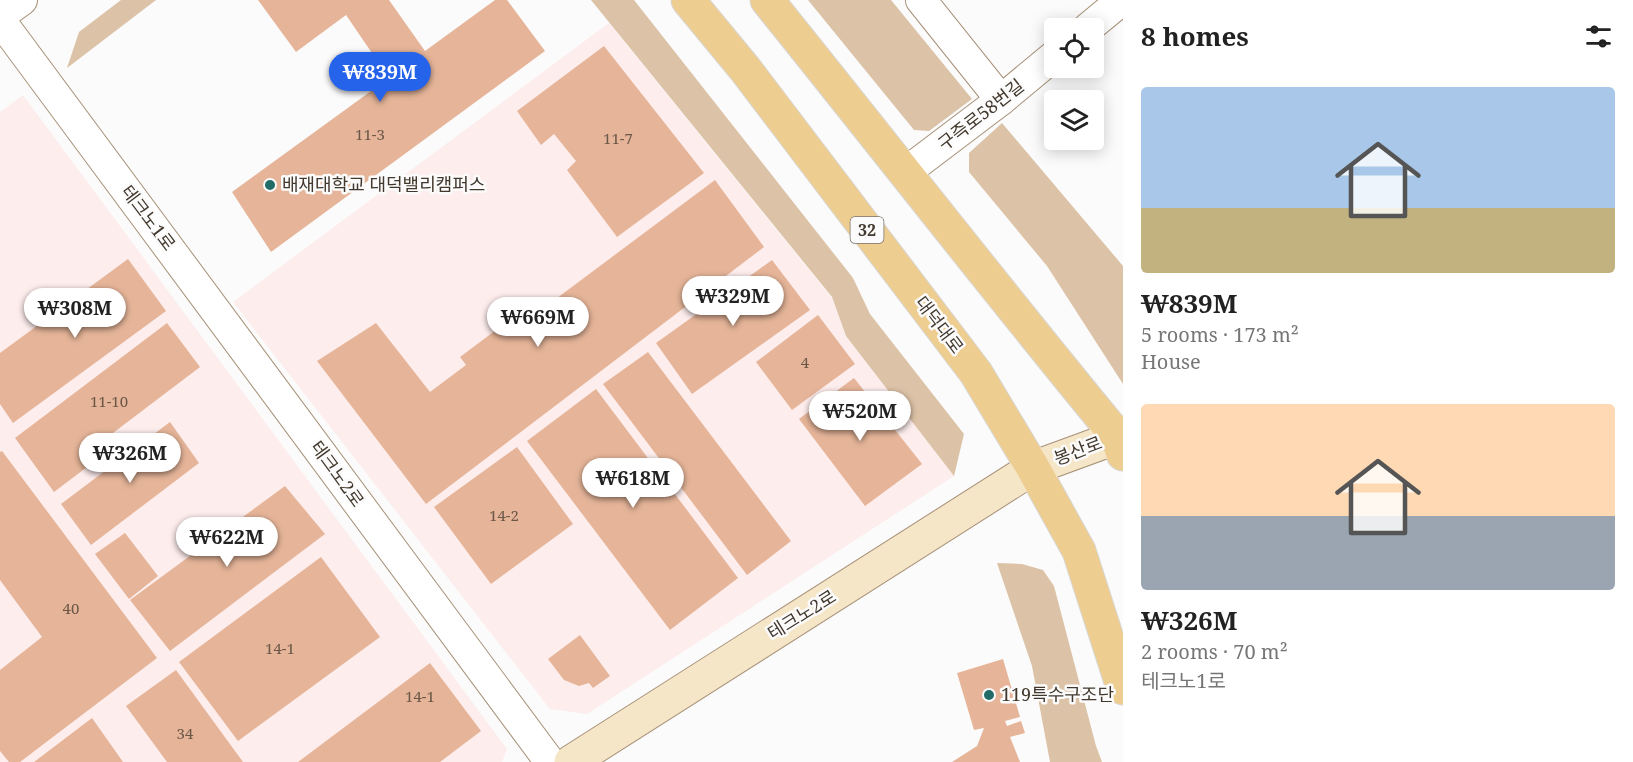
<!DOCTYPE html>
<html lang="en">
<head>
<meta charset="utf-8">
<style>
	:root { --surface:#fff; --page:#f6f6f6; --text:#222; --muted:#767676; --accent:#2563eb }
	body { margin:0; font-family:"Noto Serif","Noto Sans KR",serif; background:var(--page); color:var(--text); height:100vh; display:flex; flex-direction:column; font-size:22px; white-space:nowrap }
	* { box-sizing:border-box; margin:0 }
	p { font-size:20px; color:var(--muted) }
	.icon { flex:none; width:33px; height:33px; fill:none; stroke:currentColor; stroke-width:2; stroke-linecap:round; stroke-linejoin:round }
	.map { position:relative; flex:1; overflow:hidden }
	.sheet { display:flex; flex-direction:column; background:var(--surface); width:510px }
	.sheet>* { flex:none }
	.buttons { position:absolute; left:1044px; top:18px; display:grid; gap:12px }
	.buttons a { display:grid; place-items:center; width:60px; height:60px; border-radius:6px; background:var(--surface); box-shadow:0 3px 15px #0003; font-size:30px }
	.price { position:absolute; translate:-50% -51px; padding:0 14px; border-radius:21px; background:#fff; color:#222; font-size:20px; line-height:39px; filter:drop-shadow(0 2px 3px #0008) }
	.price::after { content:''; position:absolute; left:50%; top:36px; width:18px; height:14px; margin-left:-9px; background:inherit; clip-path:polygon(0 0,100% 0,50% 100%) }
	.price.selected { background:var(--accent); color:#fff }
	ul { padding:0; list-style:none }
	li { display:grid; align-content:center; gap:12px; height:318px; padding:0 18px }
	li span { display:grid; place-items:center; height:186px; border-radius:6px; color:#555 }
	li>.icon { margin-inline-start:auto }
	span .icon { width:108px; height:108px; fill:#fffc; stroke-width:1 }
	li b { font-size:26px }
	h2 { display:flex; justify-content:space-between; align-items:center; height:72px; padding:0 18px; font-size:26px }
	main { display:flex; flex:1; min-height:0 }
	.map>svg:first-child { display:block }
	.industrial { fill:#fdedec }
	.green { fill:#dcc2a6 }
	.building { fill:#e6b599 }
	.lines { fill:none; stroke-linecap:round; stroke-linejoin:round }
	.street-casing { stroke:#a79077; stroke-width:32 }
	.secondary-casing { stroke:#a79077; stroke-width:35 }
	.primary-casing { stroke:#d9d7d5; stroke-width:35 }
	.street { stroke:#fff; stroke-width:30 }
	.secondary { stroke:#f6e6c8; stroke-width:33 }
	.primary { stroke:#eecd91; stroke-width:33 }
	.poi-dot { fill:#226c67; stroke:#fbfbfb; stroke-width:2 }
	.labels { text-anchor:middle; stroke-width:5; stroke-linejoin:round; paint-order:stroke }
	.number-label { font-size:15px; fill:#6b5748 }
	.shield { fill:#fbfbfb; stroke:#7a726b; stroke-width:1.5 }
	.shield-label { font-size:16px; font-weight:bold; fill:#42382d }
	.street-label { font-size:18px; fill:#42382d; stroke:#fbfbfb }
	.poi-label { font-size:18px; fill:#42382d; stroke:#fbfbfb; text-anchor:start }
</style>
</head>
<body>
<main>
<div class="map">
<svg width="1123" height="762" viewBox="0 0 1123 762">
	<rect width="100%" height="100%" fill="#fbfbfb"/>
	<g class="industrial">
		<path d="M609,23L832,298L846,336L954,476L587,714L550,709L233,302Z"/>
		<path d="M23,95L507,749L502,762H0V112Z"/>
	</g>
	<g class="green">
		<path d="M121,0H156L67,68L79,32Z"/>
		<path d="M591,0H634L853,278L870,314L964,434L954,476L846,336L832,297Z"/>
		<path d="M808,0H891L972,99L929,131L914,130Z"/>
		<path d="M1002,123L1123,266V384L1047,266L969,172V153Z"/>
		<path d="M997,563L1022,564L1043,570L1054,586L1096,746L1102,762H1050L1032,666Z"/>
	</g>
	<g class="building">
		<path d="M258,0H389L425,51L495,0H507L545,51L271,252L232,192L389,78L346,15L296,52Z"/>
		<path d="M604,46L704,173L617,237L567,170L576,161L554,134L541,145L517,111Z"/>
		<path d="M715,180L764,247L426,504L317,361L376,323L430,392L466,365L460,357L520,312L525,322Z"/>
		<path d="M128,259L166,311L13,423L0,404V353Z"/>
		<path d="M772,260L810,310L692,394L656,343Z"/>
		<path d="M818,315L855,364L792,410L756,362Z"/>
		<path d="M167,323L200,367L109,436L116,445L54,492L15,438Z"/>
		<path d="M648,352L791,541L747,575L603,384Z"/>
		<path d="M854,378L922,464L865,506L799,419Z"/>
		<path d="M596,389L738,578L670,630L527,441Z"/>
		<path d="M170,422L199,463L91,545L61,504Z"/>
		<path d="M517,447L573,524L491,584L434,507Z"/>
		<path d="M2,451L157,658L20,762H9L0,751V670L42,637L0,580V452Z"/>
		<path d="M285,486L325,534L170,651L130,600Z"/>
		<path d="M125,533L158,576L129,599L95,554Z"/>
		<path d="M321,557L380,637L238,741L179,662Z"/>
		<path d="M580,635L610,676L593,688L589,683L579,686L564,680L548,659Z"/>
		<path d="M1003,659L1020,717L1005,721L1007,726L1021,721L1025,733L1010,737L1020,762H952L977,746L984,728L974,730L957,673Z"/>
		<path d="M430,663L481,731L440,762H298Z"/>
		<path d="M176,670L243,762H167L126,706Z"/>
		<path d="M92,718L123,762H34Z"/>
	</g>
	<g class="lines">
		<g class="street-casing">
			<g id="street">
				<path d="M921,0L1001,100"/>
				<path d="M0,16L22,0"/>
				<path d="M0,20L550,762"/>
				<path d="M1088,28L1122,0"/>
				<path d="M906,172L1001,100L1054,56"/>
			</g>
		</g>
		<g class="secondary-casing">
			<path id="secondary" d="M571,762L1033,468L1123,435"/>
		</g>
		<g class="primary-casing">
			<g id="primary">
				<path d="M688,0L745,69L976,373L1033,468L1079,551L1123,688"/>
				<path d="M767,0C884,145 998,292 1117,436L1123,454"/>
			</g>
		</g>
		<use href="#street" class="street"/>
		<use href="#secondary" class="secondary"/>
		<use href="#primary" class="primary"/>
	</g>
	<g class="poi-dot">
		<circle cx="270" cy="185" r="6"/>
		<circle cx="989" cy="695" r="6"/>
	</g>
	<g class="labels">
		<g class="number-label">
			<text x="370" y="140">11-3</text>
			<text x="618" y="144">11-7</text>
			<text x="805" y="368">4</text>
			<text x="109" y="407">11-10</text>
			<text x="504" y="521">14-2</text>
			<text x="71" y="614">40</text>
			<text x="280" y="654">14-1</text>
			<text x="420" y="702">14-1</text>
			<text x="185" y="739">34</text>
		</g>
		<rect class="shield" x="850.5" y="217" width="33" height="26" rx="4.5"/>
		<g class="shield-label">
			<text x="867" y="236">32</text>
		</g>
		<g class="street-label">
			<text transform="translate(981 115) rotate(-38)" y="6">구즉로58번길</text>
			<text transform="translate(148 218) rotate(53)" y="6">테크노1로</text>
			<text transform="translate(939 325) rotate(53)" y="6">대덕대로</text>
			<text transform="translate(1078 451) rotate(-21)" y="6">봉산로</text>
			<text transform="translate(337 474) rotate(54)" y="6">테크노2로</text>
			<text transform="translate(802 615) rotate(-32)" y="6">테크노2로</text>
		</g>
		<g class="poi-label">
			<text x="282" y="191">배재대학교 대덕밸리캠퍼스</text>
			<text x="1001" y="701">119특수구조단</text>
		</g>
	</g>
</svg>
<div class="buttons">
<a><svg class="icon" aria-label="locate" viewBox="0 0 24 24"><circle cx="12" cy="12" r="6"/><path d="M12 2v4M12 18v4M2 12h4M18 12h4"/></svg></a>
<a><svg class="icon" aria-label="layers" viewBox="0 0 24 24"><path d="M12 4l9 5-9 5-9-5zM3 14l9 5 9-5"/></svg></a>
</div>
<b class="price selected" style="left:380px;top:103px">₩839M</b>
<b class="price" style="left:733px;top:327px">₩329M</b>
<b class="price" style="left:75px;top:339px">₩308M</b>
<b class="price" style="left:538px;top:348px">₩669M</b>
<b class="price" style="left:860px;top:442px">₩520M</b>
<b class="price" style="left:130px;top:484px">₩326M</b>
<b class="price" style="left:633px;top:509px">₩618M</b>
<b class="price" style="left:227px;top:568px">₩622M</b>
</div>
<section class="sheet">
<h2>8 homes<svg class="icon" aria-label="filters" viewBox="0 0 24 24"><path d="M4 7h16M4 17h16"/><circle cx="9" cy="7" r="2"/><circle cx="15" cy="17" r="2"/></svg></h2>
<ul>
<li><span style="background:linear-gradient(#a9c7e8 65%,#c2b280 0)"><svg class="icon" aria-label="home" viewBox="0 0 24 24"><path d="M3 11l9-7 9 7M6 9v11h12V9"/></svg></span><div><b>₩839M</b><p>5 rooms · 173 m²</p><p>House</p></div></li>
<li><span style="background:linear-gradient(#ffd9b3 60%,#9aa5b1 0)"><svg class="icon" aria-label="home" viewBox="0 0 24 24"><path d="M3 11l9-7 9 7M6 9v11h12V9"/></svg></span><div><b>₩326M</b><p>2 rooms · 70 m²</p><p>테크노1로</p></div></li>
</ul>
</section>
</main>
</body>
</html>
